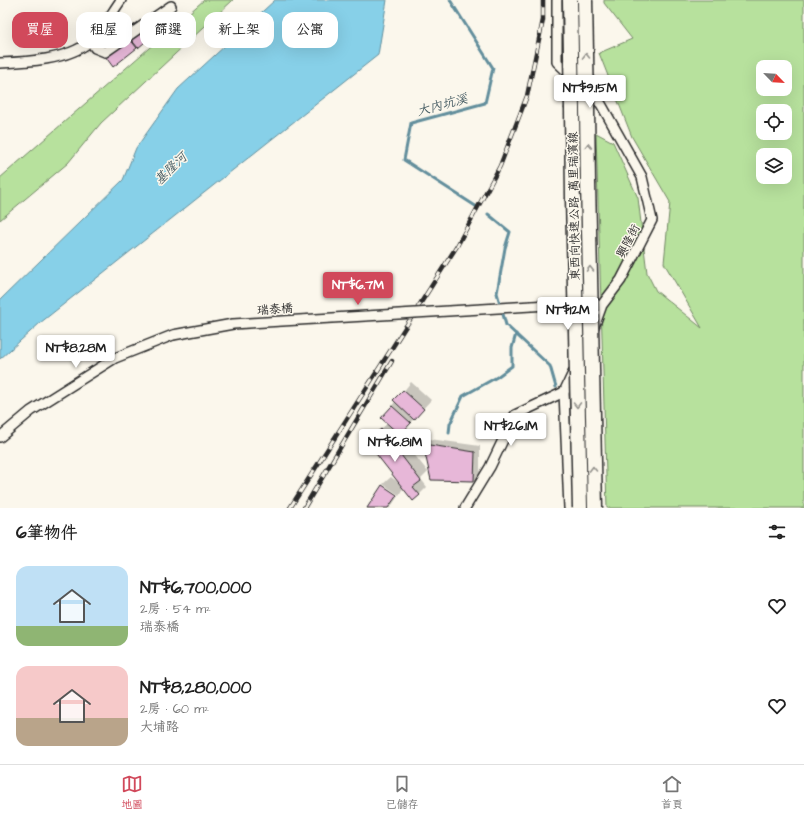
<!DOCTYPE html>
<html lang="zh-TW">
<head>
<meta charset="utf-8">
<style>
	:root { --surface:#fff; --page:#f2f2f2; --text:#222; --muted:#767676; --line:#e0e0e0; --accent:#d1495b }
	body { margin:0; font-family:"Architects Daughter","LXGW WenKai TC",sans-serif; background:var(--page); color:var(--text); height:100vh; display:flex; flex-direction:column; font-size:15px; white-space:nowrap }
	* { box-sizing:border-box; margin:0 }
	p { font-size:13px; color:var(--muted) }
	.icon { flex:none; width:22px; height:22px; fill:none; stroke:currentColor; stroke-width:2; stroke-linecap:round; stroke-linejoin:round }
	.map { position:relative; height:508px; overflow:hidden }
	.panel { display:flex; flex-direction:column; background:var(--surface); flex:1 }
	.panel>* { flex:none }
	.top-card { position:absolute; left:12px; top:12px; width:400px; height:36px; display:flex; gap:8px }
	.needle { width:26px; rotate:115deg }
	.fabs { position:absolute; left:756px; top:60px; display:grid; gap:8px }
	.fabs a { display:grid; place-items:center; width:36px; height:36px; border-radius:8px; background:var(--surface); box-shadow:0 4px 16px #0002; font-size:20px }
	.price { position:absolute; translate:-50% -34px; padding:0 9px; border-radius:4px; background:#fff; color:#222; font-size:13px; line-height:26px; filter:drop-shadow(0 1px 2px #0008) }
	.price::after { content:''; position:absolute; left:50%; top:24px; width:12px; height:9px; margin-left:-6px; background:inherit; clip-path:polygon(0 0,100% 0,50% 100%) }
	.price.on { background:var(--accent); color:#fff }
	ul { padding:0; list-style:none }
	li { display:flex; align-items:center; gap:12px; height:100px; padding:0 16px }
	li span { display:grid; place-items:center; flex:none; width:112px; height:80px; border-radius:12px; color:#555 }
	li>.icon { margin-inline-start:auto }
	span .icon { width:48px; height:48px; fill:#fffc; stroke-width:1 }
	li b { font-size:17px }
	h2 { display:flex; justify-content:space-between; align-items:center; height:48px; padding:0 16px; font-size:17px }
	.tag { padding:0 14px; border-radius:12px; background:var(--surface); box-shadow:0 4px 16px #0002; font-size:14px; line-height:36px }
	.tag.on { background:var(--accent); color:#fff }
	.menu { display:flex; justify-content:space-around; align-items:center; height:56px; border-top:1px solid var(--line); background:var(--surface); font-size:11px; color:var(--muted) }
	.menu a { display:grid; justify-items:center; gap:2px }
	.menu .on { color:var(--accent) }
	.map>svg:first-child { display:block }
	.green { fill:#b7e19d; stroke:#718664; fill-rule:evenodd }
	.water { fill:#87d0e8; stroke:#628e9c }
	.shadow { fill:#0003 }
	.lines { fill:none; stroke-linecap:round; stroke-linejoin:round }
	.stream { stroke:#628e9c; stroke-width:3 }
	.building { fill:#e7b7d8; stroke:#2b2b2b }
	.minor-casing { stroke:#2b2b2b; stroke-width:12 }
	.trunk-casing { stroke:#2b2b2b; stroke-width:17 }
	.minor { stroke:#fbf7ec; stroke-width:9 }
	.trunk { stroke:#fbf7ec; stroke-width:14 }
	.rail-casing { stroke:#2b2b2b; stroke-width:4.5 }
	.rail { stroke:#fbf7ec; stroke-width:3; stroke-dasharray:9; stroke-linecap:butt }
	.minor-bridge-casing { stroke:#2b2b2b; stroke-width:12; stroke-linecap:butt }
	.trunk-bridge-casing { stroke:#2b2b2b; stroke-width:17; stroke-linecap:butt }
	.minor-bridge { stroke:#fbf7ec; stroke-width:9 }
	.trunk-bridge { stroke:#fbf7ec; stroke-width:14 }
	.oneway { stroke:#93918c }
	.labels { text-anchor:middle; stroke-width:3; stroke-linejoin:round; paint-order:stroke }
	.street-label { font-size:12px; fill:#2b2b2b; stroke:#fbf7ec }
	.water-label { font-size:13px; font-style:italic; fill:#475d64; stroke:#fbf7ec }
</style>
</head>
<body>
<div class="map">
<svg width="804" height="508" viewBox="0 0 804 508">
	<rect width="100%" height="100%" fill="#fbf7ec"/>
	<filter id="ink" filterUnits="userSpaceOnUse"><feTurbulence type="fractalNoise" baseFrequency=".025" numOctaves="2"/><feDisplacementMap in="SourceGraphic" scale="8" xChannelSelector="R" yChannelSelector="G"/><feConvolveMatrix kernelMatrix="1 2 1 2 8 2 1 2 1" color-interpolation-filters="sRGB"/></filter>
	<g filter="url(#ink)">
		<g class="green">
			<path d="M204,0H233L101,123L68,163L0,220V178Z"/>
			<path d="M604,0H804V508H607L596,133L613,142L638,198L647,273L656,291L702,328L664,263L670,202L632,137L599,53L632,39L604,3ZM763,67H785V89H763ZM763,111H785V133H763ZM763,155H785V177H763Z"/>
		</g>
		<path class="water" d="M275,0H387L378,55L40,323L0,359V300L123,180L136,148L178,89Z"/>
		<g class="shadow">
			<path d="M145,25L152,34L138,46L106,56Z"/>
			<path d="M411,382L431,400L399,435L428,472L421,479L427,487L419,495L403,488L399,495L383,484L391,477L399,483L367,441L388,423L382,418Z"/>
			<path d="M430,439L480,446V475L474,480L431,479L425,445Z"/>
			<path d="M383,485L398,496L390,508H368Z"/>
		</g>
		<g class="lines">
			<g class="stream">
				<path d="M450,0L493,68L485,103L411,123L404,160L477,207"/>
				<path d="M488,214L510,232L505,248L497,293L506,325L550,366L556,387"/>
				<path d="M449,433L450,424L463,396L497,377L512,366V348L516,334"/>
			</g>
		</g>
		<g class="building">
			<path d="M141,26L151,37L138,48L129,37Z"/>
			<path d="M129,38L137,48L113,67L105,56Z"/>
			<path d="M403,390L424,409L414,420L393,400Z"/>
			<path d="M392,406L411,423L400,435L381,418Z"/>
			<path d="M381,429L421,481L413,487L420,495L413,501L366,441Z"/>
			<path d="M423,444L475,452L474,481L431,480Z"/>
			<path d="M382,485L397,495L388,508H367Z"/>
		</g>
		<g class="lines">
			<g class="minor-casing">
				<g id="minor">
					<path d="M557,0V62L601,104L642,177L652,220L621,280L602,305L594,327"/>
					<path d="M90,41L95,48L105,52L171,6"/>
					<path d="M0,63C26,62 68,60 89,42C102,31 111,14 121,0"/>
					<path d="M556,307L570,316L576,324"/>
					<path d="M0,437L31,411L115,358L173,335"/>
					<path d="M465,508L490,467L515,415L564,392"/>
					<path d="M569,508L564,392L589,339"/>
				</g>
			</g>
			<g class="trunk-casing">
				<g id="trunk">
					<path d="M572,109L573,198"/>
					<path d="M587,109L588,183"/>
				</g>
			</g>
			<use href="#minor" class="minor"/>
			<use href="#trunk" class="trunk"/>
			<g class="rail-casing">
				<g id="rail">
					<path d="M290,508L457,246L500,166L527,96L543,20V0"/>
					<path d="M304,508L392,361"/>
				</g>
			</g>
			<use href="#rail" class="rail"/>
			<g class="minor-bridge-casing">
				<path id="minor-bridge" d="M173,335L233,324L548,305"/>
			</g>
			<g class="trunk-bridge-casing">
				<g id="trunk-bridge">
					<path d="M570,0L572,109"/>
					<path d="M585,0L587,109"/>
					<path d="M588,183L595,508"/>
					<path d="M573,198L580,508"/>
				</g>
			</g>
			<use href="#minor-bridge" class="minor-bridge"/>
			<use href="#trunk-bridge" class="trunk-bridge"/>
		</g>
		<defs><path id="oneway-chevron" d="M-2-3.5L2.5 0L-2 3.5" fill="none" stroke-width="1.6" stroke-linecap="round" stroke-linejoin="round"/></defs>
		<g class="oneway">
			<use href="#oneway-chevron" transform="translate(586 56) rotate(-91)"/>
			<use href="#oneway-chevron" transform="translate(588 146) rotate(-91)"/>
			<use href="#oneway-chevron" transform="translate(590 269) rotate(-91)"/>
			<use href="#oneway-chevron" transform="translate(577 405) rotate(89)"/>
			<use href="#oneway-chevron" transform="translate(593 469) rotate(-91)"/>
		</g>
	</g>
	<g class="labels">
		<g class="street-label">
			<text transform="translate(574 206) rotate(-91)" y="4">東西向快速公路 萬里瑞濱線</text>
			<text transform="translate(628 241) rotate(-62)" y="4">興隆街</text>
			<text transform="translate(275 309) rotate(-4)" y="4">瑞泰橋</text>
		</g>
		<g class="water-label">
			<text transform="translate(442 104) rotate(-15)" y="5">大內坑溪</text>
			<text transform="translate(170 168) rotate(-44)" y="5">基隆河</text>
		</g>
	</g>
</svg>
<div class="fabs">
<a><svg class="needle" viewBox="-14 -14 28 28"><path d="M0-13l5 13h-10z" fill="#e53935"/><path d="M0 13l5-13h-10z" fill="#767676"/></svg></a>
<a><svg class="icon" aria-label="locate" viewBox="0 0 24 24"><circle cx="12" cy="12" r="6"/><path d="M12 2v4M12 18v4M2 12h4M18 12h4"/></svg></a>
<a><svg class="icon" aria-label="layers" viewBox="0 0 24 24"><path d="M12 4l9 5-9 5-9-5zM3 14l9 5 9-5"/></svg></a>
</div>
<b class="price" style="left:590px;top:109px">NT$9.15M</b>
<b class="price on" style="left:358px;top:306px">NT$6.7M</b>
<b class="price" style="left:568px;top:331px">NT$12M</b>
<b class="price" style="left:76px;top:369px">NT$8.28M</b>
<b class="price" style="left:511px;top:447px">NT$26.1M</b>
<b class="price" style="left:395px;top:463px">NT$6.81M</b>
<div class="top-card">
<a class="tag on">買屋</a>
<a class="tag">租屋</a>
<a class="tag">篩選</a>
<a class="tag">新上架</a>
<a class="tag">公寓</a>
</div>
</div>
<section class="panel">
<h2>6筆物件<svg class="icon" aria-label="filters" viewBox="0 0 24 24"><path d="M4 7h16M4 17h16"/><circle cx="9" cy="7" r="2"/><circle cx="15" cy="17" r="2"/></svg></h2>
<ul>
<li><span style="background:linear-gradient(#bfe0f5 75%,#8fb573 0)"><svg class="icon" aria-label="home" viewBox="0 0 24 24"><path d="M3 11l9-7 9 7M6 9v11h12V9"/></svg></span><div><b>NT$6,700,000</b><p>2房 · 54 m²</p><p>瑞泰橋</p></div><svg class="icon" aria-label="heart" viewBox="0 0 24 24"><path d="M12 20l-8-8c-3-5 5-10 8-4 3-6 11-1 8 4z"/></svg></li>
<li><span style="background:linear-gradient(#f6c9c9 65%,#b9a48a 0)"><svg class="icon" aria-label="home" viewBox="0 0 24 24"><path d="M3 11l9-7 9 7M6 9v11h12V9"/></svg></span><div><b>NT$8,280,000</b><p>2房 · 60 m²</p><p>大埔路</p></div><svg class="icon" aria-label="heart" viewBox="0 0 24 24"><path d="M12 20l-8-8c-3-5 5-10 8-4 3-6 11-1 8 4z"/></svg></li>
</ul>
</section>
<nav class="menu">
<a class="on"><svg class="icon" aria-label="map" viewBox="0 0 24 24"><path d="M3 6l6-2 6 2 6-2v14l-6 2-6-2-6 2zM9 4v14M15 6v14"/></svg>地圖</a>
<a><svg class="icon" aria-label="saved" viewBox="0 0 24 24"><path d="M7 4h10v16l-5-4-5 4z"/></svg>已儲存</a>
<a><svg class="icon" aria-label="home" viewBox="0 0 24 24"><path d="M3 11l9-7 9 7M6 9v11h12V9"/></svg>首頁</a>
</nav>
</body>
</html>
